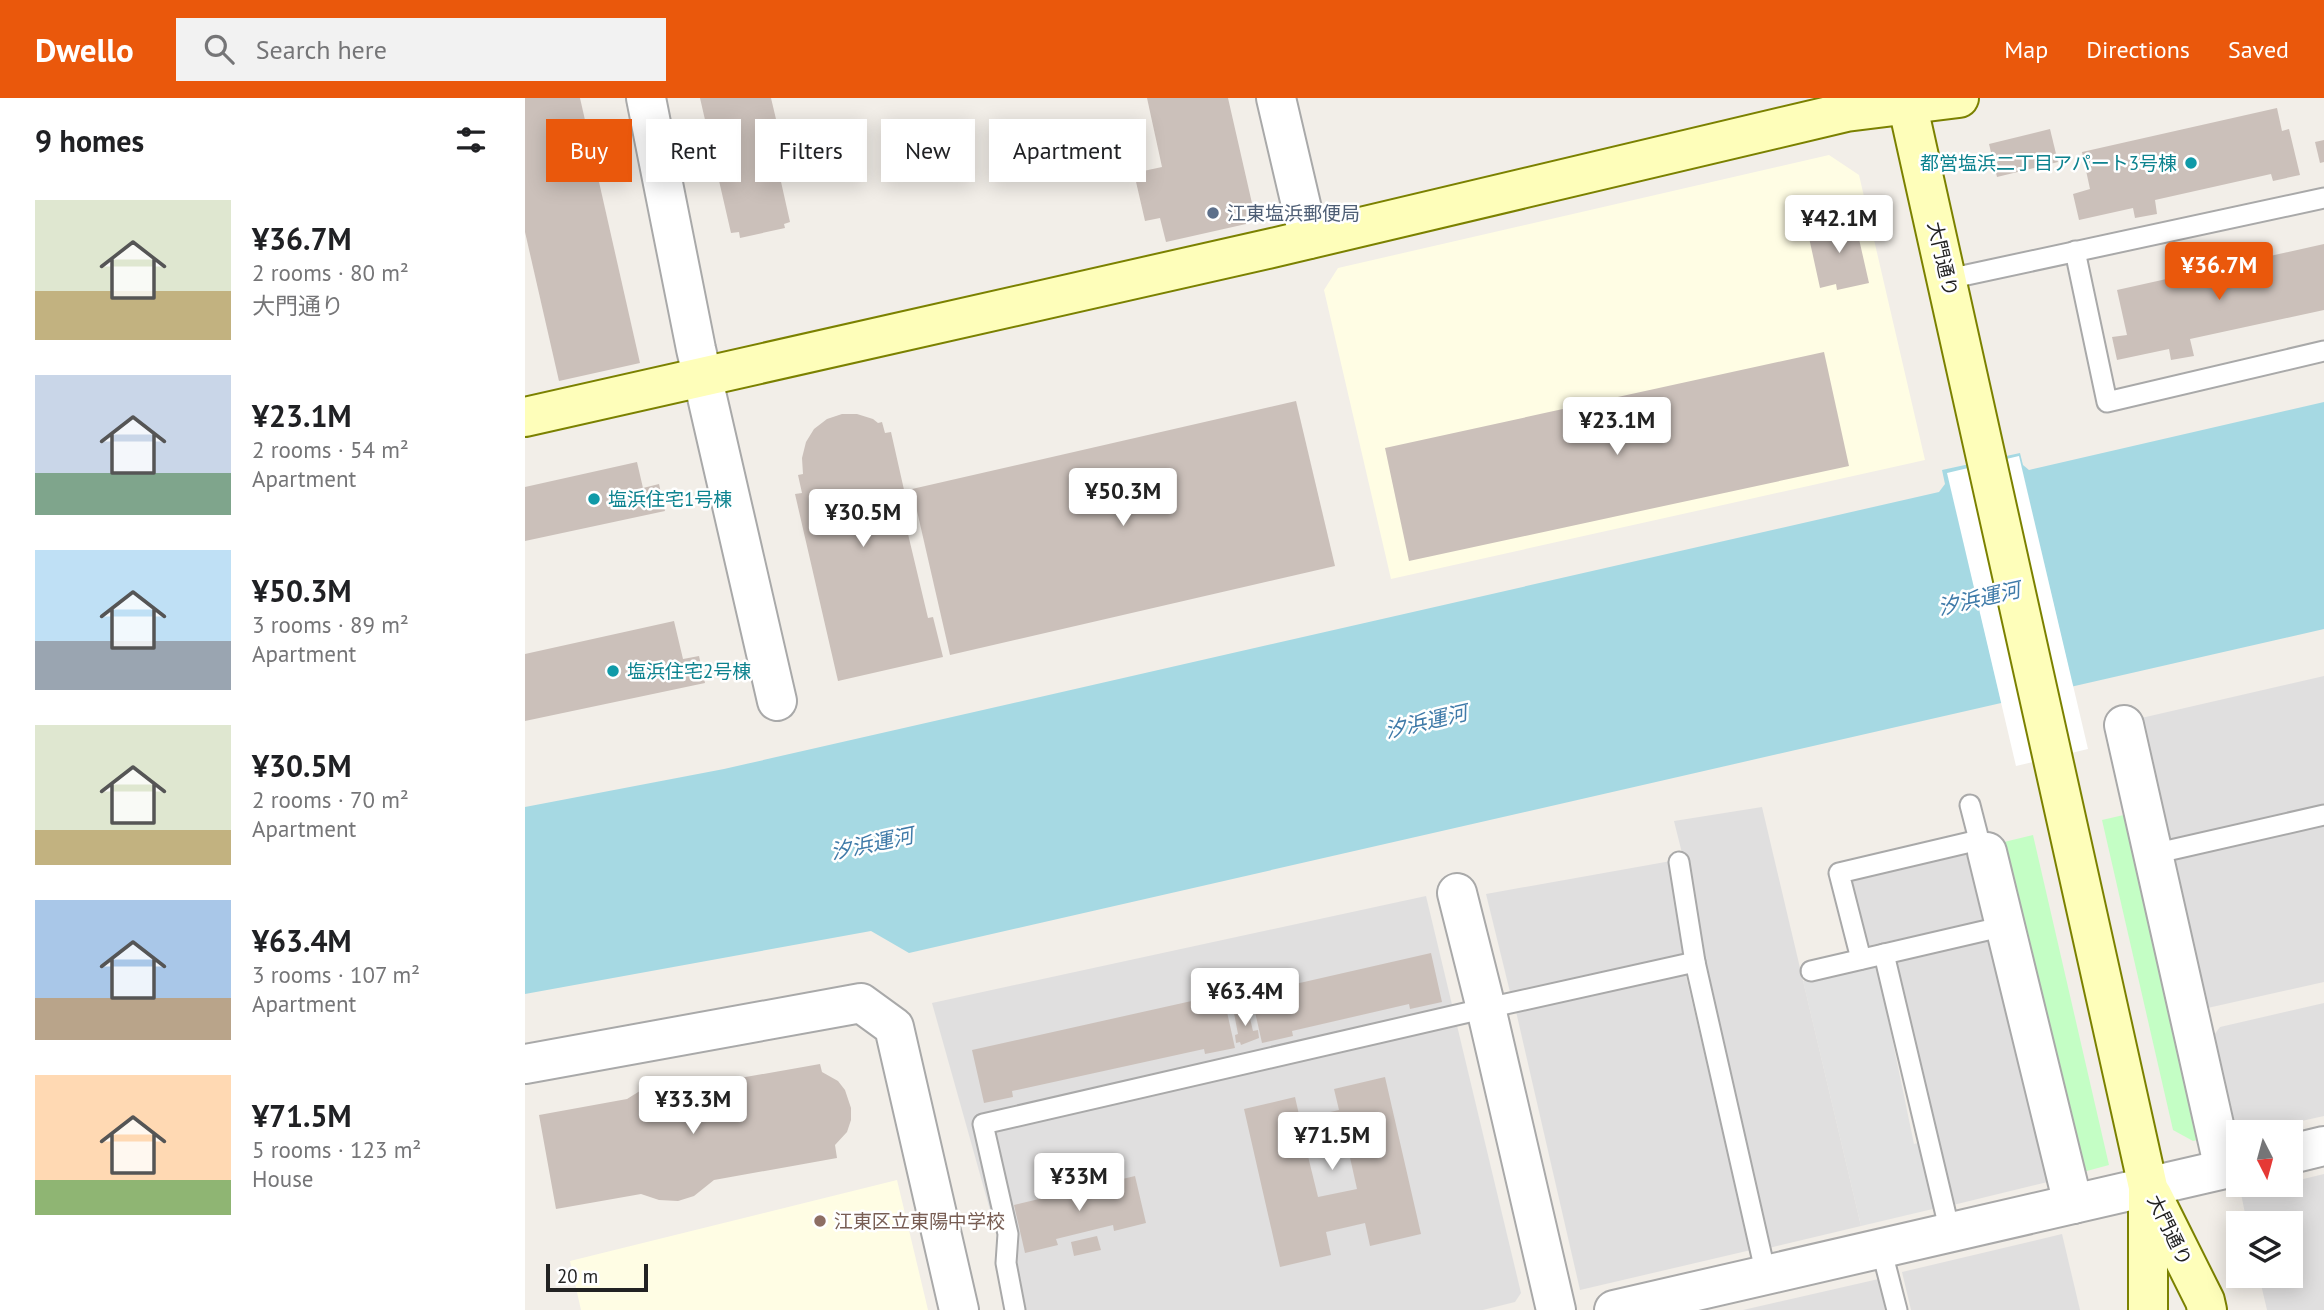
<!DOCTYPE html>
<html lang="en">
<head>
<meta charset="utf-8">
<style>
	:root { --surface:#fff; --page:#f2f2f2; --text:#202124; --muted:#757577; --accent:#ea580c }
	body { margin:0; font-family:"PT Sans","Noto Sans JP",sans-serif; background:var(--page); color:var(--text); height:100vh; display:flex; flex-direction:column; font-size:26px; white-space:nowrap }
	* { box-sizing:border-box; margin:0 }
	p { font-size:23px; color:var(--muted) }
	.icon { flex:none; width:38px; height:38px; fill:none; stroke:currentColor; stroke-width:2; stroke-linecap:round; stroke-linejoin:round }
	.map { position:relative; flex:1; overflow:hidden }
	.sheet { display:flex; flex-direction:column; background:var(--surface); width:525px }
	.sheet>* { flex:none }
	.guide { position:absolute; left:21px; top:21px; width:665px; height:63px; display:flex; gap:14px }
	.needle { width:46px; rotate:174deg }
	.fabs { position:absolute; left:1701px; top:1022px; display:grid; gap:14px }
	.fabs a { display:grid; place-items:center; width:77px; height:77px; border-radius:0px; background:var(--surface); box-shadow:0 4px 18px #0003; font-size:35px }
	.scale { position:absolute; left:21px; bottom:18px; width:102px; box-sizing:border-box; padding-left:7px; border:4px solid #222; border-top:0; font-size:19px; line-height:24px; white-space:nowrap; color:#222; -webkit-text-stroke:5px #fff; paint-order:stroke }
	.price { position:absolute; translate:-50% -60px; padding:0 16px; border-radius:7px; background:#fff; color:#222; font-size:23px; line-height:46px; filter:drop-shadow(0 2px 4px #0008) }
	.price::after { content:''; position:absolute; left:50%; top:42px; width:21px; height:16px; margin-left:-10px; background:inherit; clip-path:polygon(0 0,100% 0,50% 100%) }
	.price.selected { background:var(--accent); color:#fff }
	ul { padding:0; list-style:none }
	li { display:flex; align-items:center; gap:21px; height:175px; padding:0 35px }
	li span { display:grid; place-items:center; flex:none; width:196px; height:140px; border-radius:0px; color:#555 }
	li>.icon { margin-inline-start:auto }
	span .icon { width:84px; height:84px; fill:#fffc; stroke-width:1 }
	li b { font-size:30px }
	h2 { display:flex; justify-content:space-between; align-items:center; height:84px; padding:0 35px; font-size:30px }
	.chip { padding:0 24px; border-radius:0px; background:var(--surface); box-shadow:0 4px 18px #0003; font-size:24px; line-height:63px }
	.chip.selected { background:var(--accent); color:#fff }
	header { display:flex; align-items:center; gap:42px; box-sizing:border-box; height:98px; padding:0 35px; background:var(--accent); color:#fff }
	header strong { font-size:33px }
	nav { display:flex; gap:38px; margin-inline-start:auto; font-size:24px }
	.search { width:490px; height:63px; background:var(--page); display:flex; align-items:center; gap:18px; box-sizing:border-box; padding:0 24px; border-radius:0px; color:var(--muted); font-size:26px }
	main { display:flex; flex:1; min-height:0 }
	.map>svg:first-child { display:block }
	.residential { fill:#e0dfdf }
	.education { fill:#fffde4 }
	.park { fill:#c4fec5 }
	.parking { fill:#e2e2e2 }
	.water { fill:#a6d9e3 }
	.pier { fill:#fff }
	.building { fill:#cbc0ba; fill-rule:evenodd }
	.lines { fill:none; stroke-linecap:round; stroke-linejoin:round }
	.lane-casing { stroke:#a9a9a9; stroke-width:23 }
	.street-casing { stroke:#a9a9a9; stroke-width:42 }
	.secondary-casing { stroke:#7b8100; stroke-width:42 }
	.lane { stroke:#fff; stroke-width:19 }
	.street { stroke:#fff; stroke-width:38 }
	.secondary { stroke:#fefeba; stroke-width:38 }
	.culture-dot { fill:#0f9aa8; stroke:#fff; stroke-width:2.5 }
	.service-dot { fill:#5c6f8a; stroke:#fff; stroke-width:2.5 }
	.education-dot { fill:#8d6e63; stroke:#fff; stroke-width:2.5 }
	.labels { text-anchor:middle; stroke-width:5; stroke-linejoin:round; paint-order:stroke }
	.culture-label { font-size:19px; fill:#0d838f; stroke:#fff; text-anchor:start }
	.service-label { font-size:19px; fill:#4e5e75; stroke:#fff; text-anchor:start }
	.street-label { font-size:19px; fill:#222; stroke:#fff }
	.education-label { font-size:19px; fill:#785e54; stroke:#fff; text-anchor:start }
	.water-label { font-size:21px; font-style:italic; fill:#407ba9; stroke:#fff }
</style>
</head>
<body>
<header>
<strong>Dwello</strong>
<div class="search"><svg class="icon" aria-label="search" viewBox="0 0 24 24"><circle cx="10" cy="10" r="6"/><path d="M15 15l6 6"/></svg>Search here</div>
<nav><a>Map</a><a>Directions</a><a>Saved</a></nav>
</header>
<main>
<section class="sheet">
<h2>9 homes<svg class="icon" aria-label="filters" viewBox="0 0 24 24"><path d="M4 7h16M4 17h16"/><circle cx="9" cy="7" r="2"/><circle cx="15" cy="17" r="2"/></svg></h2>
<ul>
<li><span style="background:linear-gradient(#dfe7d0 65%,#c2b280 0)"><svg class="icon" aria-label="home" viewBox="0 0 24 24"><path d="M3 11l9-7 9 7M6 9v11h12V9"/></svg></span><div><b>¥36.7M</b><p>2 rooms · 80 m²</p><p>大門通り</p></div></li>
<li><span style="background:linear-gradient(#c9d6e8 70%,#7fa58c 0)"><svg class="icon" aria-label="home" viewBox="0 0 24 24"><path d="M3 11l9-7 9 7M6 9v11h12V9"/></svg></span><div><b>¥23.1M</b><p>2 rooms · 54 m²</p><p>Apartment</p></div></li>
<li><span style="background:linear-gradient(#bfe0f5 65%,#9aa5b1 0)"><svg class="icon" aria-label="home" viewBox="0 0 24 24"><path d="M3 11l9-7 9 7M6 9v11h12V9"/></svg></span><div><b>¥50.3M</b><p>3 rooms · 89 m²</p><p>Apartment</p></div></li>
<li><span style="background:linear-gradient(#dfe7d0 75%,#c2b280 0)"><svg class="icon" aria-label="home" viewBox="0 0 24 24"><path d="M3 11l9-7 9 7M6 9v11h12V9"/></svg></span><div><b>¥30.5M</b><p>2 rooms · 70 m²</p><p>Apartment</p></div></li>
<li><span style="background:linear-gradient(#a9c7e8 70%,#b9a48a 0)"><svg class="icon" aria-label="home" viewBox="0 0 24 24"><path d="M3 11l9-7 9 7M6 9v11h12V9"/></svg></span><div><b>¥63.4M</b><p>3 rooms · 107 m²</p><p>Apartment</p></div></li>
<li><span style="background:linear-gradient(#ffd9b3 75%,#8fb573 0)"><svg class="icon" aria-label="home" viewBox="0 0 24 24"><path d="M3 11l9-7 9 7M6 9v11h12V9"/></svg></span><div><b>¥71.5M</b><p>5 rooms · 123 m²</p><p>House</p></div></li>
</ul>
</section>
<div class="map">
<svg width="1799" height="1212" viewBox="0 0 1799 1212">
	<rect width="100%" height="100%" fill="#f2eee8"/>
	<g class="residential">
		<path d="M1799,578V710L1638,746L1612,621Z"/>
		<path d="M1237,709L1336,1128L1244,1150L1180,869L1159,763L1149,723Z"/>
		<path d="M1799,725V884L1678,911L1642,760Z"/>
		<path d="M1445,749L1462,816L1458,823L1342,848L1320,779Z"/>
		<path d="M1146,763L1165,857L985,894L961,796Z"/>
		<path d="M901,798L996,1195L990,1204L958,1212H493L407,905Z"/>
		<path d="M1461,843L1474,852L1531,1082L1424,1108L1369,864Z"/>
		<path d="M1160,874L1226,1152L1055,1192L990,909Z"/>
		<path d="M1799,905V1018L1728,1034H1713V1037L1706,1039L1683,945L1695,929Z"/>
		<path d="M1799,1076V1212H1742L1734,1178H1766V1125H1722L1716,1096L1754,1087H1766V1084Z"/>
		<path d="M1537,1136L1555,1212H1386L1377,1174Z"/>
		<path d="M1358,1180L1366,1212H1218Z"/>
	</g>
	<g class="education">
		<path d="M1304,57L1334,77L1400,362L866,481L799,192L813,170Z"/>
		<path d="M372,1082L403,1212H56L45,1163Z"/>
	</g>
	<g class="park">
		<path d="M1603,716L1677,1041L1668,1043L1648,1032L1577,722Z"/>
		<path d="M1508,737L1584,1067L1558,1074L1475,745Z"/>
	</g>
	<path class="parking" d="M1352,868L1389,1046L1397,1044L1412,1110L1336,1128L1278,883Z"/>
	<path class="water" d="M1799,304V531L384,855L346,833L0,896V709L199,671L1414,394L1420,386L1417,372L1495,355L1498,367L1504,372Z"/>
	<path class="pier" d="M1494,358L1563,651L1491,668L1422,375Z"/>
	<g class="building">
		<path d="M0,0H55L115,265L34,283L0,134Z"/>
		<path d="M175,0H246L255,38L246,39L265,124L259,126L260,130L215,140L214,134L206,135Z"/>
		<path d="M622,0H703L729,114L721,126L641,144L635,120L620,123L609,75L637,69Z"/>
		<path d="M1752,10L1757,33L1764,31L1775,77L1748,83L1746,76L1630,102L1632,116L1610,120L1608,110L1554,122L1548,96L1565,91L1557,54Z"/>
		<path d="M1525,31L1533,64L1472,79L1464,46Z"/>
		<path d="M1799,42V64L1795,65L1790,44Z"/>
		<path d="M1329,119L1344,185L1312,192L1311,186L1295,190L1283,135L1298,131L1297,126Z"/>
		<path d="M1799,146V212L1665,241L1669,258L1646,262L1644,251L1592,262L1587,239L1602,237L1592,192Z"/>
		<path d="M1299,254L1324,368L884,463L860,350Z"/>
		<path d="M771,303L810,468L425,557L387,391Z"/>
		<path d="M317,316H332L348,321L353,325L357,324L360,335L366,334L384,414L378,415L403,520L408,519L418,559L313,583L270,396L277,395L273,377L278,376L277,360L281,344L289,331L302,321Z"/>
		<path d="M112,364L118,390L134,386L140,413L0,443V389Z"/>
		<path d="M149,523L158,561L174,558L180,585L0,623V556Z"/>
		<path d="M906,855L917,904L885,911L884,906L767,933L768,938L737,945L726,896Z"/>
		<path d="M698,896L710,950L680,956L679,951L487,993L488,999L459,1005L447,952Z"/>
		<path d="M723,912L728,933L733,932L734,940L716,947L715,944L711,945L710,937L713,936L709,915Z"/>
		<path d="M295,966L297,974L313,983L320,992L326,1010V1022L322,1034L310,1047L312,1060L189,1082L169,1098L153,1103L134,1102L116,1096L31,1111L14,1017L102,1001L126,986L141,983L169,988Z"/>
		<path d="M860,979L896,1136L845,1148L840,1125L801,1134L806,1157L755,1169L719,1011L770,999L775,1021L814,1012L809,991ZM820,1037L832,1091L793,1099L780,1046Z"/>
		<path d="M610,1078L621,1125L589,1133L588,1127L531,1141L533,1147L500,1155L489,1107Z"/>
		<path d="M572,1138L576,1152L549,1158L546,1144Z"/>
	</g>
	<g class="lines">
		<g class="lane-casing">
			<g id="lane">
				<path d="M1550,153L1582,304L1799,253"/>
				<path d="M1423,181L1799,100"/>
				<path d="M1445,707L1454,742L1460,751"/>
				<path d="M1628,756L1799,717"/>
				<path d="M1154,764L1170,864L1241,1177"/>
				<path d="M1359,856L1425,1134"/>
				<path d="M1336,861L1314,775L1454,742"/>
				<path d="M1286,873L1480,828"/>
				<path d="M1356,1150L1372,1212"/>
				<path d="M490,1212L481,1165L483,1136L458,1026L940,915L1170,864"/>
			</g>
		</g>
		<g class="street-casing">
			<g id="street">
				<path d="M121,0L171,251L252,603"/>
				<path d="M751,0L784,141"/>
				<path d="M1599,627L1699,1071"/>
				<path d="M1462,754L1548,1106"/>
				<path d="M932,795L961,910L1031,1212"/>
				<path d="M0,966L336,905L369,929L434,1212"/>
				<path d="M1766,1056L1799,1048"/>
				<path d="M1089,1212L1713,1068"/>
			</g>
		</g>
		<g class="secondary-casing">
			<g id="secondary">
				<path d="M1381,0L1623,1089V1212"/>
				<path d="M0,319L747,150L1321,14L1434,0"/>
				<path d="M1627,1097L1680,1203L1682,1212"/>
			</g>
		</g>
		<use href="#lane" class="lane"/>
		<use href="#street" class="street"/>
		<use href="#secondary" class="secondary"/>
	</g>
	<g class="culture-dot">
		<circle cx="1666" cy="65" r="7"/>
		<circle cx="69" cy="401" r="7"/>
		<circle cx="88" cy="573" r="7"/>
	</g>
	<circle class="service-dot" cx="688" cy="115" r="7"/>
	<circle class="education-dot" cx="295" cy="1123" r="7"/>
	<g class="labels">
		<g class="culture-label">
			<text x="1652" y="72" text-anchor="end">都営塩浜二丁目アパート3号棟</text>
			<text x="83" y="408">塩浜住宅1号棟</text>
			<text x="102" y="580">塩浜住宅2号棟</text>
		</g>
		<g class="service-label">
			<text x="702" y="122">江東塩浜郵便局</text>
		</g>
		<g class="street-label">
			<text transform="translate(1418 161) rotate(77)" y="7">大門通り</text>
			<text transform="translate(1645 1132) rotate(64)" y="7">大門通り</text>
		</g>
		<g class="education-label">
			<text x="309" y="1130">江東区立東陽中学校</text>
		</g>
		<g class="water-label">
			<text transform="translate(1454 501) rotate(-13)" y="7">汐浜運河</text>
			<text transform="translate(901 624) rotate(-13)" y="7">汐浜運河</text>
			<text transform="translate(347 746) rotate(-12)" y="7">汐浜運河</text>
		</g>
	</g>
</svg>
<div class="fabs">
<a><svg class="needle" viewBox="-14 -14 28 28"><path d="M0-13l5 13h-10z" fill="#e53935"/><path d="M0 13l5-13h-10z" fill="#757577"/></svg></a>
<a><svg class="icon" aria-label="layers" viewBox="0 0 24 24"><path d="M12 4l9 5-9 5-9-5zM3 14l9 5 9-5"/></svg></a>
</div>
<div class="scale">20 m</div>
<b class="price" style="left:1314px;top:157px">¥42.1M</b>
<b class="price selected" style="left:1694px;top:204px">¥36.7M</b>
<b class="price" style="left:1092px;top:359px">¥23.1M</b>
<b class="price" style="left:598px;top:430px">¥50.3M</b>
<b class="price" style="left:338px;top:451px">¥30.5M</b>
<b class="price" style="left:720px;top:930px">¥63.4M</b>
<b class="price" style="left:168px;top:1038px">¥33.3M</b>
<b class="price" style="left:807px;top:1074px">¥71.5M</b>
<b class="price" style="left:554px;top:1115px">¥33M</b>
<div class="guide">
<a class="chip selected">Buy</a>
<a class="chip">Rent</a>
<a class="chip">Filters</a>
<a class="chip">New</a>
<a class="chip">Apartment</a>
</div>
</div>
</main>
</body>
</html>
